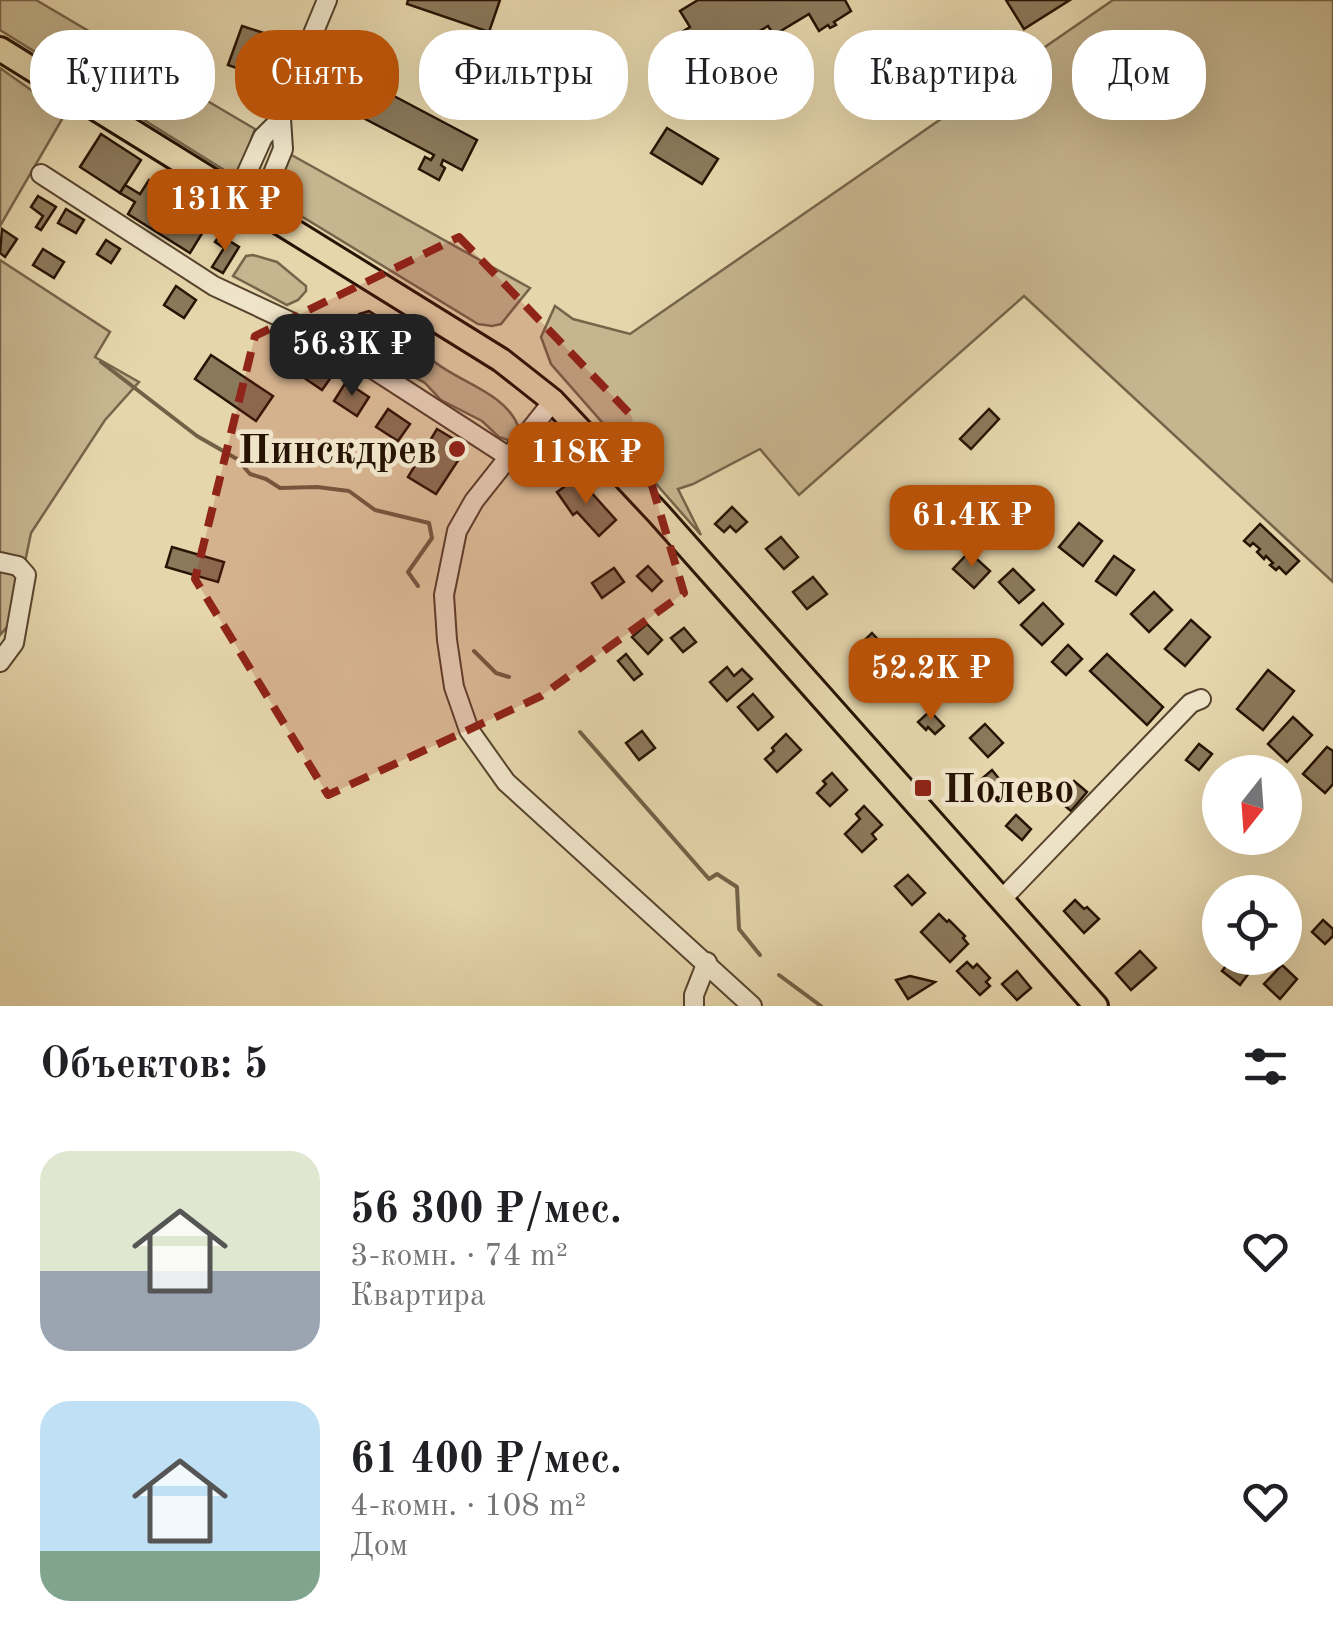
<!DOCTYPE html>
<html lang="ru">
<head>
<meta charset="utf-8">
<style>
	:root { --surface:#fff; --page:#f2f2f2; --text:#202124; --muted:#757577; --accent:#b45309 }
	body { margin:0; font-family:"Old Standard TT",serif; background:var(--page); color:var(--text); height:100vh; display:flex; flex-direction:column; font-size:38px; white-space:nowrap }
	* { box-sizing:border-box; margin:0 }
	p { font-size:32px; color:var(--muted) }
	.icon { flex:none; width:55px; height:55px; fill:none; stroke:currentColor; stroke-width:2; stroke-linecap:round; stroke-linejoin:round }
	.map { position:relative; height:1006px; overflow:hidden }
	.panel { display:flex; flex-direction:column; background:var(--surface); flex:1 }
	.panel>* { flex:none }
	.top-card { position:absolute; left:30px; top:30px; width:1275px; height:90px; display:flex; gap:20px }
	.needle { width:65px; rotate:197deg }
	.fabs { position:absolute; left:1202px; top:755px; display:grid; gap:20px }
	.fabs a { display:grid; place-items:center; width:100px; height:100px; border-radius:50%; background:var(--surface); box-shadow:0 10px 40px #0002; font-size:50px }
	.price { position:absolute; translate:-50% -85px; padding:0 22px; border-radius:20px; background:var(--accent); color:#fff; font-size:32px; line-height:65px; filter:drop-shadow(0 2px 5px #0008) }
	.price::after { content:''; position:absolute; left:50%; top:60px; width:30px; height:22px; margin-left:-15px; background:inherit; clip-path:polygon(0 0,100% 0,50% 100%) }
	.price.active { background:#222; color:#fff }
	ul { padding:0; list-style:none }
	li { display:flex; align-items:center; gap:30px; height:250px; padding:0 40px }
	li span { display:grid; place-items:center; flex:none; width:280px; height:200px; border-radius:30px; color:#555 }
	li>.icon { margin-inline-start:auto }
	span .icon { width:120px; height:120px; fill:#fffc; stroke-width:1 }
	li b { font-size:42px }
	h2 { display:flex; justify-content:space-between; align-items:center; height:120px; padding:0 40px; font-size:42px }
	.tag { padding:0 35px; border-radius:40px; background:var(--surface); box-shadow:0 10px 40px #0002; font-size:35px; line-height:90px }
	.tag.active { background:var(--accent); color:#fff }
	.map>svg:first-child { display:block }
	.green { fill:#c6b58f; stroke:#77644a; stroke-width:2.5 }
	.lines { fill:none; stroke-linecap:round; stroke-linejoin:round }
	.stream { stroke:#736147; stroke-width:4 }
	.building { fill:#8b795b; stroke:#281404; stroke-width:2.5 }
	.minor-casing { stroke:#58442e; stroke-width:22 }
	.major-casing { stroke:#281404; stroke-width:28 }
	.minor { stroke:#efe4c9; stroke-width:18 }
	.major { stroke:#e6d6ac; stroke-width:22 }
	.marked { fill:#8f2418; fill-opacity:0.2; stroke:#8f2418; stroke-width:8; stroke-dasharray:20 12; stroke-linejoin:round }
	.poi-dot { fill:#8f2418; stroke:#efe4c9; stroke-width:4 }
	.labels { text-anchor:middle; stroke-width:9; stroke-linejoin:round; paint-order:stroke }
	.poi-label { font-size:40px; font-weight:bold; fill:#281404; stroke:#efe4c9; text-anchor:end }
</style>
</head>
<body>
<div class="map">
<svg width="1333" height="1006" viewBox="0 0 1333 1006">
	<rect width="100%" height="100%" fill="#e6d6ac"/>
	<filter id="stains"><feTurbulence type="fractalNoise" baseFrequency=".002" numOctaves="4"/><feColorMatrix values="0 0 0 0 .2 0 0 0 0 .09 0 0 0 0 .02 0 0 0 .5 -.17"/></filter>
	<radialGradient id="worn" r=".72"><stop offset=".6" stop-color="#630" stop-opacity="0"/><stop offset="1" stop-color="#630" stop-opacity=".3"/></radialGradient>
	<g class="green">
		<path d="M0,0H36L255,129L237,178L0,30Z"/>
		<path d="M1113,0H1333V582L1024,296L799,495L760,449L693,484L678,489L701,535L551,364L541,337L555,306L573,319L630,334Z"/>
		<path d="M0,68L65,114L0,226Z"/>
		<path d="M288,153L530,288L501,324L492,326L478,324L270,197Z"/>
		<path d="M253,255L277,262L306,286V291L298,300L287,305L233,276L246,256Z"/>
		<path d="M0,260L110,332L95,357L139,382L105,420L31,533L13,620L0,635Z"/>
		<path d="M419,359H431C457,382 505,392 518,426L511,441L499,437L482,421L441,400L425,383L405,372Z"/>
	</g>
	<g class="lines">
		<g class="stream">
			<path d="M101,362L197,436L237,459L250,474L266,479L280,488L317,487L349,491L375,510L429,523L432,538L408,572L418,586"/>
			<path d="M474,651L496,673L509,677"/>
			<path d="M580,732L709,879L717,874L737,887L739,929L760,955"/>
			<path d="M779,975L821,1006"/>
		</g>
	</g>
	<g class="building">
		<path d="M408,0H500L489,32L407,4Z"/>
		<path d="M698,0H845L851,11L834,22L836,25L830,28L828,25L819,31L809,14L774,35L768,26L758,32L765,42L736,60L730,50L710,61L712,65L690,79L682,66L675,70L660,45L690,27L680,11Z"/>
		<path d="M1006,0H1070L1024,29Z"/>
		<path d="M242,26L273,36L259,76L228,65Z"/>
		<path d="M343,69L477,140L462,170L443,160L441,165L445,168L439,180L419,169L425,157L431,160L434,155L327,99Z"/>
		<path d="M667,128L718,159L702,184L651,153Z"/>
		<path d="M101,134L141,160L120,193L80,167Z"/>
		<path d="M149,180L211,219L190,253L128,214L135,202L120,193L125,185L140,194Z"/>
		<path d="M38,196L56,207L41,230L36,227L43,216L31,207Z"/>
		<path d="M66,209L84,220L76,233L58,223Z"/>
		<path d="M2,229L17,239L5,257L0,253Z"/>
		<path d="M220,235L239,247L223,273L212,267L224,248L215,242Z"/>
		<path d="M106,240L120,249L111,263L97,254Z"/>
		<path d="M43,249L64,262L54,278L33,265Z"/>
		<path d="M176,286L196,300L184,318L164,305Z"/>
		<path d="M369,311L396,328L398,337L389,351L351,327L359,314Z"/>
		<path d="M211,355L273,396L256,421L195,379Z"/>
		<path d="M307,358L332,376L322,390L297,373Z"/>
		<path d="M346,382L369,397L357,416L334,401Z"/>
		<path d="M388,409L410,424L398,441L376,427Z"/>
		<path d="M989,409L999,419L971,449L960,439Z"/>
		<path d="M437,429L467,447L436,494L408,477Z"/>
		<path d="M577,478L587,492L589,490L616,520L599,536L577,512L573,515L557,492Z"/>
		<path d="M732,507L747,522L736,532L730,526L724,532L715,524Z"/>
		<path d="M1079,523L1102,541L1083,566L1059,547Z"/>
		<path d="M1260,524L1299,561L1286,574L1279,567L1276,570L1270,565L1273,563L1266,556L1264,559L1257,552L1260,549L1253,543L1250,546L1244,541Z"/>
		<path d="M781,537L798,557L784,569L766,549Z"/>
		<path d="M172,547L224,562L218,582L166,567Z"/>
		<path d="M969,552L990,571L974,588L953,569Z"/>
		<path d="M1114,556L1134,570L1116,595L1096,581Z"/>
		<path d="M648,566L662,581L652,591L637,576Z"/>
		<path d="M614,568L624,582L602,598L592,583Z"/>
		<path d="M1013,569L1034,590L1019,603L999,582Z"/>
		<path d="M813,577L827,594L807,609L793,592Z"/>
		<path d="M1154,592L1172,610L1149,632L1131,614Z"/>
		<path d="M1043,603L1063,624L1042,645L1021,625Z"/>
		<path d="M1191,620L1210,637L1185,666L1165,649Z"/>
		<path d="M647,624L662,640L648,654L632,637Z"/>
		<path d="M684,628L696,642L683,652L671,638Z"/>
		<path d="M872,633L892,655L880,666L874,660L867,666L853,651Z"/>
		<path d="M1068,645L1082,659L1066,675L1052,662Z"/>
		<path d="M626,654L642,674L634,680L618,661Z"/>
		<path d="M1107,654L1163,707L1147,725L1090,671Z"/>
		<path d="M727,667L734,676L742,669L752,679L727,701L710,682Z"/>
		<path d="M920,668L934,686L915,700L901,683Z"/>
		<path d="M1268,670L1294,691L1263,730L1237,709Z"/>
		<path d="M753,694L773,717L758,730L738,707Z"/>
		<path d="M930,711L944,726L935,734L928,727L926,730L918,722Z"/>
		<path d="M1293,717L1312,735L1287,762L1268,744Z"/>
		<path d="M985,724L1003,743L988,757L970,738Z"/>
		<path d="M642,731L655,748L639,760L626,743Z"/>
		<path d="M786,734L801,750L777,772L765,759L774,751L772,748Z"/>
		<path d="M1199,744L1212,754L1199,770L1186,760Z"/>
		<path d="M1327,747L1333,751V784L1325,793L1303,774Z"/>
		<path d="M992,770L1004,785L997,791L1000,795L990,803L979,790L983,787L978,782Z"/>
		<path d="M832,773L847,790L830,806L817,793L826,784L823,781Z"/>
		<path d="M1074,781L1087,792L1071,811L1058,800Z"/>
		<path d="M864,806L882,825L872,834L876,839L862,852L845,834L860,819L856,814Z"/>
		<path d="M1016,815L1031,829L1022,840L1006,826Z"/>
		<path d="M908,875L925,893L912,905L895,886Z"/>
		<path d="M1075,900L1084,909L1087,907L1099,919L1084,933L1064,911Z"/>
		<path d="M939,914L947,922L949,920L965,936L963,938L968,944L950,962L921,932Z"/>
		<path d="M1323,920L1333,929V936L1325,944L1312,932Z"/>
		<path d="M1140,951L1156,968L1131,990L1116,973Z"/>
		<path d="M1232,958H1245L1255,965L1240,985L1222,971Z"/>
		<path d="M967,962L973,968L977,964L990,978L986,982L990,986L980,995L957,971Z"/>
		<path d="M1282,965L1297,979L1280,999L1264,984Z"/>
		<path d="M1017,971L1031,988L1017,1000L1002,984Z"/>
		<path d="M910,976L935,982L908,999L896,980Z"/>
	</g>
	<g class="lines">
		<g class="minor-casing">
			<g id="minor">
				<path d="M41,174L214,286L325,338L509,457"/>
				<path d="M236,197L263,137L281,119"/>
				<path d="M258,210L283,149L281,119L298,70L327,0"/>
				<path d="M553,401L474,501L457,531L444,595L447,640L454,687L469,730L506,782L752,1006"/>
				<path d="M0,562L18,566L26,575L14,643L0,662"/>
				<path d="M1002,899L1191,703L1201,699"/>
				<path d="M694,1006V995L707,962"/>
			</g>
		</g>
		<g class="major-casing">
			<path id="major" d="M0,49L501,360L553,401L658,513L1096,1006"/>
		</g>
		<use href="#minor" class="minor"/>
		<use href="#major" class="major"/>
	</g>
	<path class="marked" d="M459,237L631,415L684,593L541,696L328,795L195,579L255,336Z"/>
	<g class="poi-dot">
		<circle cx="457" cy="449" r="10"/>
		<rect x="913" y="778" width="20" height="20" rx="5"/>
	</g>
	<g class="labels">
		<g class="poi-label">
			<text x="437" y="463">Пинскдрев</text>
			<text x="943" y="802" text-anchor="start">Полево</text>
		</g>
	</g>
	<rect width="100%" height="100%" filter="url(#stains)"/>
	<rect width="100%" height="100%" fill="url(#worn)"/>
</svg>
<div class="fabs">
<a><svg class="needle" viewBox="-14 -14 28 28"><path d="M0-13l5 13h-10z" fill="#e53935"/><path d="M0 13l5-13h-10z" fill="#757577"/></svg></a>
<a><svg class="icon" aria-label="locate" viewBox="0 0 24 24"><circle cx="12" cy="12" r="6"/><path d="M12 2v4M12 18v4M2 12h4M18 12h4"/></svg></a>
</div>
<b class="price" style="left:225px;top:254px">131K ₽</b>
<b class="price active" style="left:352px;top:399px">56.3K ₽</b>
<b class="price" style="left:586px;top:507px">118K ₽</b>
<b class="price" style="left:972px;top:570px">61.4K ₽</b>
<b class="price" style="left:931px;top:723px">52.2K ₽</b>
<div class="top-card">
<a class="tag">Купить</a>
<a class="tag active">Снять</a>
<a class="tag">Фильтры</a>
<a class="tag">Новое</a>
<a class="tag">Квартира</a>
<a class="tag">Дом</a>
</div>
</div>
<section class="panel">
<h2>Объектов: 5<svg class="icon" aria-label="filters" viewBox="0 0 24 24"><path d="M4 7h16M4 17h16"/><circle cx="9" cy="7" r="2"/><circle cx="15" cy="17" r="2"/></svg></h2>
<ul>
<li><span style="background:linear-gradient(#dfe7d0 60%,#9aa5b1 0)"><svg class="icon" aria-label="home" viewBox="0 0 24 24"><path d="M3 11l9-7 9 7M6 9v11h12V9"/></svg></span><div><b>56 300 ₽/мес.</b><p>3-комн. · 74 m²</p><p>Квартира</p></div><svg class="icon" aria-label="heart" viewBox="0 0 24 24"><path d="M12 20l-8-8c-3-5 5-10 8-4 3-6 11-1 8 4z"/></svg></li>
<li><span style="background:linear-gradient(#bfe0f5 75%,#7fa58c 0)"><svg class="icon" aria-label="home" viewBox="0 0 24 24"><path d="M3 11l9-7 9 7M6 9v11h12V9"/></svg></span><div><b>61 400 ₽/мес.</b><p>4-комн. · 108 m²</p><p>Дом</p></div><svg class="icon" aria-label="heart" viewBox="0 0 24 24"><path d="M12 20l-8-8c-3-5 5-10 8-4 3-6 11-1 8 4z"/></svg></li>
</ul>
</section>
</body>
</html>
